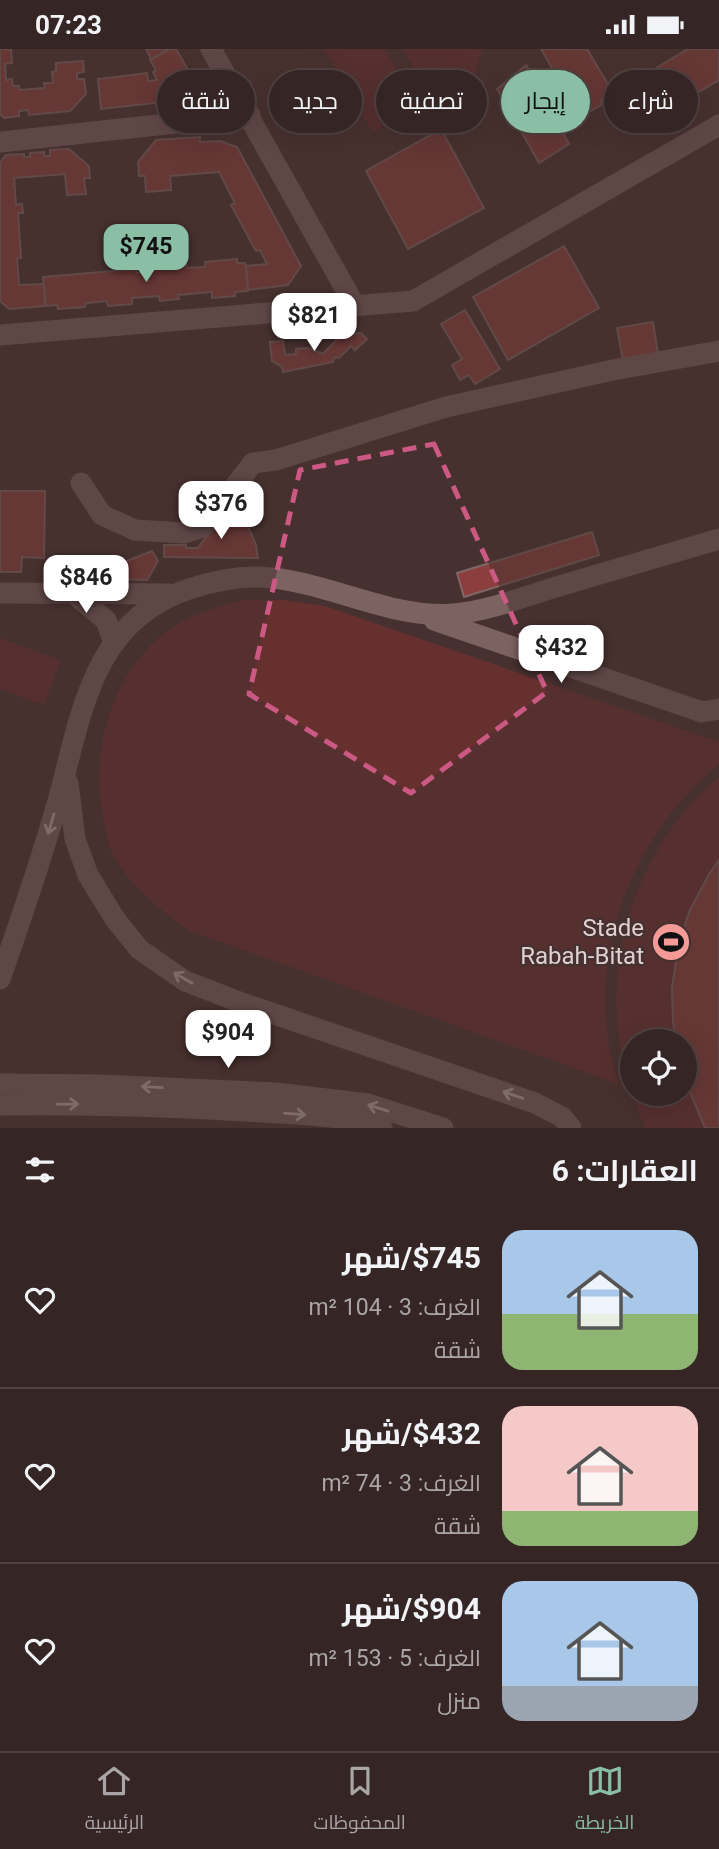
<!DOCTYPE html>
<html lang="ar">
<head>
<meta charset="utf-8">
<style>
	:root { --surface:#352524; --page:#403131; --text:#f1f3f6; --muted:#aaa5a6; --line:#4f4241; --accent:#8abfa5 }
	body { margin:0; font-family:Roboto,Cairo,sans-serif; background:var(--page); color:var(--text); direction:rtl; height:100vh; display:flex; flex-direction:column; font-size:26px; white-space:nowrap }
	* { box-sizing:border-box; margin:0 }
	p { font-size:23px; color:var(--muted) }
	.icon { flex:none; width:38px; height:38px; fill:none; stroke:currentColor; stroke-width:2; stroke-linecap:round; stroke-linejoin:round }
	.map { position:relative; height:1079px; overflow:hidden; direction:ltr }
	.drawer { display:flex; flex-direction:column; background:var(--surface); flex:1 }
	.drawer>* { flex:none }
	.banner { position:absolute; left:21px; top:21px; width:677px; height:63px; direction:rtl; display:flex; gap:14px }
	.controls { position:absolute; left:620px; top:980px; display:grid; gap:14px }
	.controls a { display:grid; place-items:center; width:77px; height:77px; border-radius:50%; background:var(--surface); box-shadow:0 7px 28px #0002,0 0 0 2px var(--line); font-size:35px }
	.price { position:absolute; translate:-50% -60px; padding:0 16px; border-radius:14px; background:#fff; color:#222; font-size:23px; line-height:46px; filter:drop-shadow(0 2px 4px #0008) }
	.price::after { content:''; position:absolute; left:50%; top:42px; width:21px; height:16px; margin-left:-10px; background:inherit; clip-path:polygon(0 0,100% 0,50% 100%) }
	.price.on { background:var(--accent); color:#111 }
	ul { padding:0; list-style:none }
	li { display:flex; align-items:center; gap:21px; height:175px; padding:0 21px }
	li+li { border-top:2px solid var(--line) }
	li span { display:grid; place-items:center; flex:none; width:196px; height:140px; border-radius:21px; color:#555 }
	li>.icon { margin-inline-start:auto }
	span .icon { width:84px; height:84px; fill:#fffc; stroke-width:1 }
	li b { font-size:30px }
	h2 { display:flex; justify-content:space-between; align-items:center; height:84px; padding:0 21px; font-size:30px }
	.tag { padding:0 24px; border-radius:32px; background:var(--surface); box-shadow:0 7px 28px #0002,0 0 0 2px var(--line); font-size:24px; line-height:63px }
	.tag.on { background:var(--accent); color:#111 }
	.status { display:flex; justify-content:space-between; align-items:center; height:49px; padding:0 35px; background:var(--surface); direction:ltr }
	.status svg { height:19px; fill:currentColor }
	.dock { display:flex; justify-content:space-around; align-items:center; height:98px; border-top:2px solid var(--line); background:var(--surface); font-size:19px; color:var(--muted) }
	.dock a { display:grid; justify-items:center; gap:4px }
	.dock .on { color:var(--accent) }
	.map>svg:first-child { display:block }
	.green { fill:#66302f }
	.building { fill:#8b3e3d; stroke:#806766; stroke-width:2 }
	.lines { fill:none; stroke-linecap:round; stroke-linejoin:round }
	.minor { stroke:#7c6362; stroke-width:21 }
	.oneway { stroke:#c1b0af }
	.marked { fill:none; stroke:#cc5984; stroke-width:5; stroke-dasharray:14 9; stroke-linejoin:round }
	.labels { text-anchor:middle; stroke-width:5; stroke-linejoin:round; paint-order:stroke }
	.poi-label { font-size:24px; fill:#dfd1d0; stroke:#473130; text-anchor:end }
</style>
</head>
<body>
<div class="status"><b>07:23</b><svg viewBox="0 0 49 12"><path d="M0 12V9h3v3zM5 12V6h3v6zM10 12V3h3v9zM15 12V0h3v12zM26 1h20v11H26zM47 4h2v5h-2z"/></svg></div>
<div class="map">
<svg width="719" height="1079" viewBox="0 0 719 1079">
	<rect width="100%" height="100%" fill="#473130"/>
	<g class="green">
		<path d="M324,0H385L418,56L373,83Z"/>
		<path d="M403,0H482L467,55L432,51Z"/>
		<path d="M243,551H283L325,557L719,693V716C627,788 580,924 619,1035L190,882C158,860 130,837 112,803C108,796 107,786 105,778C87,708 111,619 173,578C194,564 219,558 243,551Z"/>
		<path d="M0,589L61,611L44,656L0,640Z"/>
		<path d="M719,728V1079H645L632,1045H684V992H632V1044C593,934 630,802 719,728Z"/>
	</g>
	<g class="building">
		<path d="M0,0H11L12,14L5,15L6,31L12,30L13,37H19L20,41L45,39L44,34H53L52,23L56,22V14L83,12L84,23L77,24V30H84L86,45L70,62L29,66L28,61L19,62V67L4,69L0,65Z"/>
		<path d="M146,0H169L151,10Z"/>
		<path d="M170,0H176L196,35L184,43L185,55L163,58V53L101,60L98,30L147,24L148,32L157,31L153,23L156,21L150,11Z"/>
		<path d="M541,0H587L613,44L601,52L603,55L591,62L589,58L578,64Z"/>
		<path d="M688,0H719V31L668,61L665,55L656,60L648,45L655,41L646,25Z"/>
		<path d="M526,16L569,95L539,114L497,40Z"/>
		<path d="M441,80L484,159L408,200L366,122Z"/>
		<path d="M200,88V93L220,92L237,98L301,217L288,236L248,241L246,217L267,215L260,201L256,202L231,156L235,154L219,123L170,127L171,141L146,143L145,127H139L138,113L156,91Z"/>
		<path d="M69,100L89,117L90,129H84L86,145L67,146L65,125L14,129L16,156L22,155L23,164H18L21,209H17L19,236L44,235L45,257L9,260L0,252V114L6,106L24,105V108H30V104L44,103V107H50V101Z"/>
		<path d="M564,197L599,259L508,311L473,248Z"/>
		<path d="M237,210V214H245L248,242L235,243V247L212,249V243L178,246L179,250L160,252L159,247L132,249V255L108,257L107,252L86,254L85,258L58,260L57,256L46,257L43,228L137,220V224L147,223V217L186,214L187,219L205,218V213Z"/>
		<path d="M465,261L500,320L475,335L469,326L460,331L452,316L462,310L441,275Z"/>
		<path d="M653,273L658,305L623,311L617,279Z"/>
		<path d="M361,284L367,290L355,301L351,297L339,309L335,308L333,313L283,323L282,318L272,312L270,293L283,292L285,306L296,305V300L309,299L323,305L341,286Z"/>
		<path d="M0,442H45L44,509L22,508L21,523H0Z"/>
		<path d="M228,457L247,475L256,496L258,509L164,508V496H186V499H198Z"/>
		<path d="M592,483L599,506L464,548L457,524Z"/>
		<path d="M152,502L158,512L147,531L115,530L109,519Z"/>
		<path d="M719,811V1079H705L684,1028V992H676L673,973L672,938L678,901L689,863L708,827Z"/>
	</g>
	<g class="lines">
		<g class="minor">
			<path d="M211,0L355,257"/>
			<path d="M0,93L250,66"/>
			<path d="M0,286L413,252L719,76"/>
			<path d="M81,434L102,466L135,481L184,484L203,478L253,414L276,411L446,358L613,321L719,302"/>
			<path d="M0,544L169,545"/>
			<path d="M74,545L106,571L114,594"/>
			<path d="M434,571L702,663L719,660"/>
			<path d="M68,734L75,790L88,826L115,870L139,900L185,932L242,954L535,1054L562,1068L571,1079"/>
			<path d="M0,930C20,873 39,817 56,759C81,671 89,573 189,540C210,533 234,528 257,528C322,529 390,571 454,565C488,562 523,548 556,538C610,522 665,506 719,490"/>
			<path d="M0,1035L100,1036L276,1044L368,1055L443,1079"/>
			<path d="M0,1056C82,1055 163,1057 245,1062C290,1065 339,1065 382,1079"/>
		</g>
	</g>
	<defs><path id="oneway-shaft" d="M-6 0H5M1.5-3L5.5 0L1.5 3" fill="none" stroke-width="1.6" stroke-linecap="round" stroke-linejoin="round" transform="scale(1.75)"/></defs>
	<g class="oneway">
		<use href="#oneway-shaft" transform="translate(51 775) rotate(106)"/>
		<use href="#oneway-shaft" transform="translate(183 929) rotate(-150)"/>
		<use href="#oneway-shaft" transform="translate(152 1038) rotate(-177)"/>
		<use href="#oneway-shaft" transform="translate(513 1046) rotate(-161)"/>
		<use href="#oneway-shaft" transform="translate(68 1055) rotate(-1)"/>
		<use href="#oneway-shaft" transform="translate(378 1059) rotate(-163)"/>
		<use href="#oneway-shaft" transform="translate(295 1065) rotate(5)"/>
	</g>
	<path d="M0 0H719V1079H0ZM434,395L547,643L411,744L249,645L300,421Z" fill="#473130" fill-opacity=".55" fill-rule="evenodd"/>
	<path class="marked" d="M434,395L547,643L411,744L249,645L300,421Z"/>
	<defs>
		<g id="stadium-disc" transform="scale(2.0125)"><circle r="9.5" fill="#f59b97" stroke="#473130"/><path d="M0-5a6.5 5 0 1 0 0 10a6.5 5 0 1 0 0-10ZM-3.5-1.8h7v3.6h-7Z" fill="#111"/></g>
	</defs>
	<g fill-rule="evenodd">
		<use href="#stadium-disc" x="671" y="893"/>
	</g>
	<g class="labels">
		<g class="poi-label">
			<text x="644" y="887">Stade<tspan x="644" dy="28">Rabah-Bitat</tspan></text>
		</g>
	</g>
</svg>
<div class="controls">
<a><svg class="icon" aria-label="locate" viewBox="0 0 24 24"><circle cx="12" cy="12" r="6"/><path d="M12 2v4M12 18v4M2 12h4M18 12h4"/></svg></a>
</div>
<b class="price on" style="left:146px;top:235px">$745</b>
<b class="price" style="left:314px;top:304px">$821</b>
<b class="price" style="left:221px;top:492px">$376</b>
<b class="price" style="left:86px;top:566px">$846</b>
<b class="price" style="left:561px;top:636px">$432</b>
<b class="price" style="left:228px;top:1021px">$904</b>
<div class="banner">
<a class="tag">شراء</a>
<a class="tag on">إيجار</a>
<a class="tag">تصفية</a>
<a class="tag">جديد</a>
<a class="tag">شقة</a>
</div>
</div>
<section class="drawer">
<h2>العقارات: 6<svg class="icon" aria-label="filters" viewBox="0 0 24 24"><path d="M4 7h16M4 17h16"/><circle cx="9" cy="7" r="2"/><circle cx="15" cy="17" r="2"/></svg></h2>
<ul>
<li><span style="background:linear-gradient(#a9c7e8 60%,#8fb573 0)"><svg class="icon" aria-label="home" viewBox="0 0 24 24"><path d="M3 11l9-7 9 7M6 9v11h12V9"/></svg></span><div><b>$745/شهر</b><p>الغرف: 3 · 104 m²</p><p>شقة</p></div><svg class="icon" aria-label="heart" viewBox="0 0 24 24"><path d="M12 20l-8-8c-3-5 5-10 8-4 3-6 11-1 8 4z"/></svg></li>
<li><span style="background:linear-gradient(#f6c9c9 75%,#8fb573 0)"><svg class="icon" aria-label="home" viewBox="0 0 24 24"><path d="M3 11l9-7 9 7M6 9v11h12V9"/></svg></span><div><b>$432/شهر</b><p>الغرف: 3 · 74 m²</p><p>شقة</p></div><svg class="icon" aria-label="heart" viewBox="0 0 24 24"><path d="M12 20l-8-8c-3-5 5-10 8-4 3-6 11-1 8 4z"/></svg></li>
<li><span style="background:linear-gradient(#a9c7e8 75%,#9aa5b1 0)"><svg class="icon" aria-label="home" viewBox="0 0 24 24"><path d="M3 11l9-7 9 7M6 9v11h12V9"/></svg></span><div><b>$904/شهر</b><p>الغرف: 5 · 153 m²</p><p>منزل</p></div><svg class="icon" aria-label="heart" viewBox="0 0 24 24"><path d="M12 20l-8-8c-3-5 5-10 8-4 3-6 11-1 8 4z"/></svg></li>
</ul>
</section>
<nav class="dock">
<a class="on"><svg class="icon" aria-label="map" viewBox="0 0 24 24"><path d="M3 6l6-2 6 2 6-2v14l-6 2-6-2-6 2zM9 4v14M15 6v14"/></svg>الخريطة</a>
<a><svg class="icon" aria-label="saved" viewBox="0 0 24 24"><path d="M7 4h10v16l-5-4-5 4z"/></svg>المحفوظات</a>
<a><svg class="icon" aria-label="home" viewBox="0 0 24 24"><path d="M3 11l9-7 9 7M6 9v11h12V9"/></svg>الرئيسية</a>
</nav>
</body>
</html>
